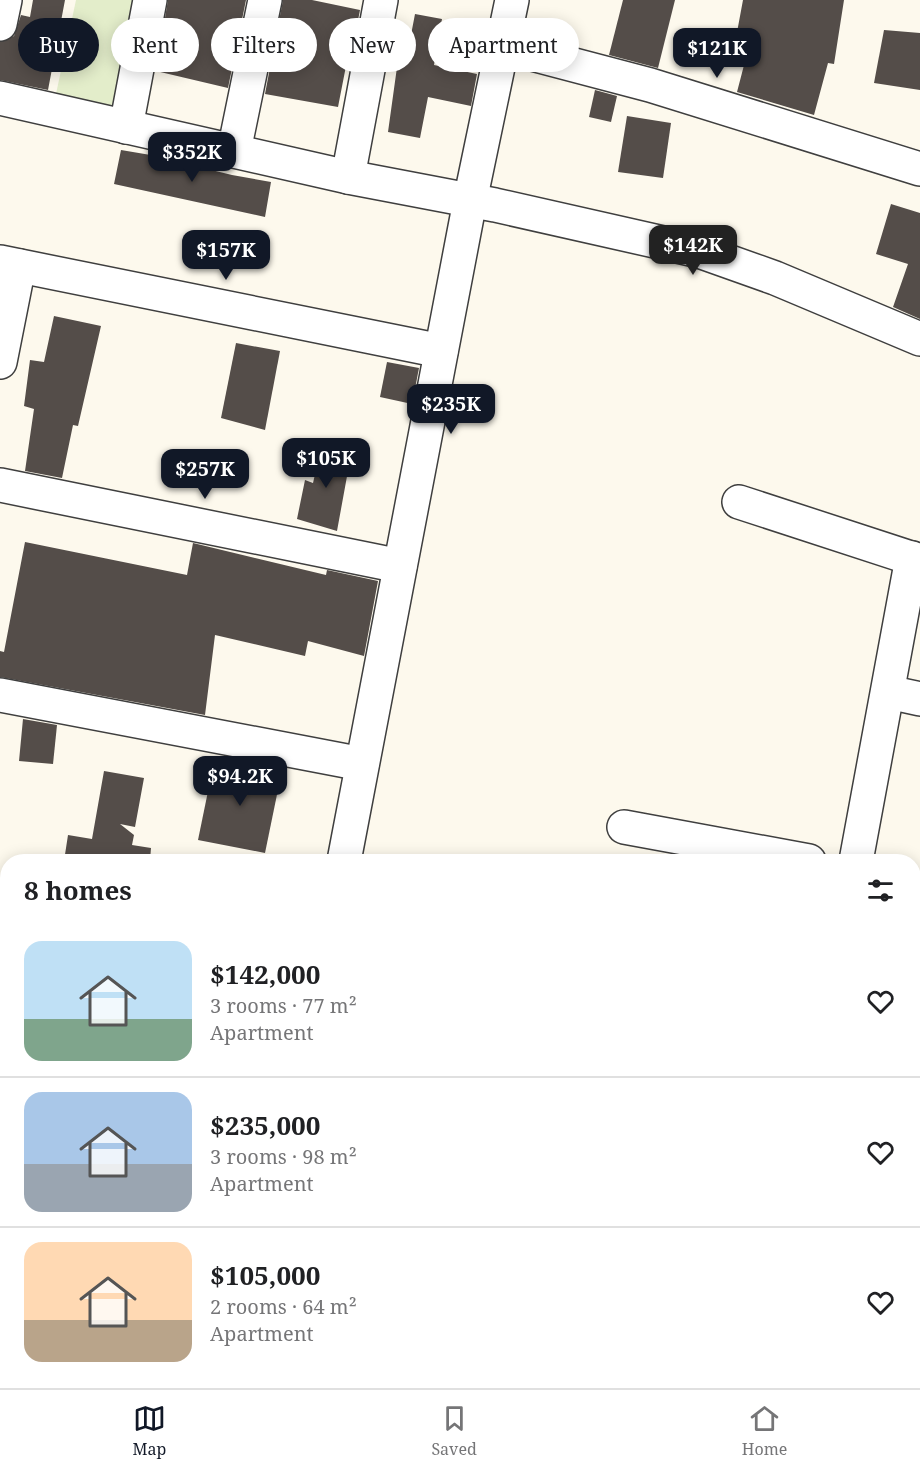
<!DOCTYPE html>
<html lang="en">
<head>
<meta charset="utf-8">
<style>
	:root { --surface:#fff; --page:#f6f6f6; --text:#202124; --muted:#757577; --line:#e0e0e0; --accent:#111827 }
	body { margin:0; font-family:"Noto Serif",serif; background:var(--page); color:var(--text); height:100vh; display:flex; flex-direction:column; font-size:22px; white-space:nowrap }
	* { box-sizing:border-box; margin:0 }
	p { font-size:20px; color:var(--muted) }
	.icon { flex:none; width:33px; height:33px; fill:none; stroke:currentColor; stroke-width:2; stroke-linecap:round; stroke-linejoin:round }
	.map { position:relative; flex:1; overflow:hidden }
	.details { position:absolute; left:0px; top:854px; width:921px; height:536px; display:flex; flex-direction:column; background:var(--surface); border-radius:24px 24px 0 0; box-shadow:0 3px 15px #0003 }
	.details>* { flex:none }
	.hud { position:absolute; left:18px; top:18px; width:600px; height:54px; display:flex; gap:12px }
	.price { position:absolute; translate:-50% -51px; padding:0 14px; border-radius:12px; background:var(--accent); color:#fff; font-size:20px; line-height:39px; filter:drop-shadow(0 2px 3px #0008) }
	.price::after { content:''; position:absolute; left:50%; top:36px; width:18px; height:14px; margin-left:-9px; background:inherit; clip-path:polygon(0 0,100% 0,50% 100%) }
	.price.active { background:#222; color:#fff }
	ul { padding:0; list-style:none }
	li { display:flex; align-items:center; gap:18px; height:150px; padding:0 24px }
	li+li { border-top:2px solid var(--line) }
	li span { display:grid; place-items:center; flex:none; width:168px; height:120px; border-radius:18px; color:#555 }
	li>.icon { margin-inline-start:auto }
	span .icon { width:72px; height:72px; fill:#fffc; stroke-width:1 }
	li b { font-size:26px }
	h2 { display:flex; justify-content:space-between; align-items:center; height:72px; padding:0 24px; font-size:26px }
	.tag { padding:0 21px; border-radius:27px; background:var(--surface); box-shadow:0 3px 15px #0003; font-size:21px; line-height:54px }
	.tag.active { background:var(--accent); color:#fff }
	.tab-bar { display:flex; justify-content:space-around; align-items:center; height:84px; border-top:2px solid var(--line); background:var(--surface); font-size:16px; color:var(--muted) }
	.tab-bar a { display:grid; justify-items:center; gap:3px }
	.tab-bar .active { color:var(--accent) }
	.map>svg:first-child { display:block }
	.pitch { fill:#e3edca }
	.building { fill:#544d49 }
	.lines { fill:none; stroke-linecap:round; stroke-linejoin:round }
	.minor-casing { stroke:#3f3f3f; stroke-width:36 }
	.major-casing { stroke:#1d1d1d; stroke-width:36 }
	.minor { stroke:#fff; stroke-width:33 }
	.major { stroke:#edc56d; stroke-width:33 }
</style>
</head>
<body>
<div class="map">
<svg width="920" height="1388" viewBox="0 0 920 1388">
	<rect width="100%" height="100%" fill="#fdf9ed"/>
	<path class="pitch" d="M76,0H140L118,107L56,94Z"/>
	<g class="building">
		<path d="M33,0H65L48,90L0,80V42L14,36L21,15L30,17Z"/>
		<path d="M168,0H246L228,88L156,71Z"/>
		<path d="M283,0H312L360,10L349,67L346,66L338,107L265,94Z"/>
		<path d="M623,0H675L658,68L609,55Z"/>
		<path d="M743,0H844L834,64L828,63L814,115L737,92L749,46L735,43Z"/>
		<path d="M415,14L442,19L434,65L477,74L471,106L428,97L420,138L388,132L398,60L406,61Z"/>
		<path d="M884,30L920,33V90L874,83Z"/>
		<path d="M595,90L617,96L611,122L589,117Z"/>
		<path d="M627,116L671,123L663,178L618,172Z"/>
		<path d="M121,150L192,162L191,165L232,175L271,182L265,217L114,184Z"/>
		<path d="M891,204L920,213V319L893,307L908,264L876,254Z"/>
		<path d="M54,316L101,326L78,426L73,425L62,478L25,471L34,409L24,406L30,360L44,362Z"/>
		<path d="M236,343L280,351L265,430L221,418Z"/>
		<path d="M387,362L419,368L412,404L380,397Z"/>
		<path d="M322,444L352,449L337,531L297,519L305,480L313,483Z"/>
		<path d="M25,542L187,575L193,543L326,575L327,570L378,581L364,656L308,641L305,656L215,635L205,715L0,677V651L4,652Z"/>
		<path d="M23,719L57,725L53,764L19,761Z"/>
		<path d="M214,762L281,775L265,853L198,840Z"/>
		<path d="M104,771L144,778L135,827L120,824L134,835L132,845L151,848L150,861H64L68,835L92,839Z"/>
	</g>
	<g class="lines">
		<g class="minor-casing">
			<g id="minor">
				<path d="M0,24L5,0"/>
				<path d="M502,46L650,85L920,169"/>
				<path d="M0,98L348,177L495,205L699,251L775,278L920,339"/>
				<path d="M126,127L150,0"/>
				<path d="M234,151L265,0"/>
				<path d="M348,177L381,0"/>
				<path d="M0,262L441,351"/>
				<path d="M0,362L19,266"/>
				<path d="M0,485L400,566"/>
				<path d="M739,502L920,561"/>
				<path d="M888,692L920,699"/>
				<path d="M0,695L362,764"/>
				<path d="M624,827L809,861"/>
				<path d="M344,861L470,201L512,0"/>
				<path d="M856,861L912,558"/>
				<path d="M0,920L8,922"/>
				<path d="M272,1382V1388"/>
				<path d="M46,1388V1382"/>
			</g>
		</g>
		<g class="major-casing">
			<g id="major">
				<path d="M0,1145L8,1147"/>
				<path d="M914,1342L920,1343"/>
			</g>
		</g>
		<use href="#minor" class="minor"/>
		<use href="#major" class="major"/>
	</g>
</svg>
<b class="price" style="left:717px;top:79px">$121K</b>
<b class="price" style="left:192px;top:183px">$352K</b>
<b class="price active" style="left:693px;top:276px">$142K</b>
<b class="price" style="left:226px;top:281px">$157K</b>
<b class="price" style="left:451px;top:435px">$235K</b>
<b class="price" style="left:326px;top:489px">$105K</b>
<b class="price" style="left:205px;top:500px">$257K</b>
<b class="price" style="left:240px;top:807px">$94.2K</b>
<div class="hud">
<a class="tag active">Buy</a>
<a class="tag">Rent</a>
<a class="tag">Filters</a>
<a class="tag">New</a>
<a class="tag">Apartment</a>
</div>
<section class="details">
<h2>8 homes<svg class="icon" aria-label="filters" viewBox="0 0 24 24"><path d="M4 7h16M4 17h16"/><circle cx="9" cy="7" r="2"/><circle cx="15" cy="17" r="2"/></svg></h2>
<ul>
<li><span style="background:linear-gradient(#bfe0f5 65%,#7fa58c 0)"><svg class="icon" aria-label="home" viewBox="0 0 24 24"><path d="M3 11l9-7 9 7M6 9v11h12V9"/></svg></span><div><b>$142,000</b><p>3 rooms · 77 m²</p><p>Apartment</p></div><svg class="icon" aria-label="heart" viewBox="0 0 24 24"><path d="M12 20l-8-8c-3-5 5-10 8-4 3-6 11-1 8 4z"/></svg></li>
<li><span style="background:linear-gradient(#a9c7e8 60%,#9aa5b1 0)"><svg class="icon" aria-label="home" viewBox="0 0 24 24"><path d="M3 11l9-7 9 7M6 9v11h12V9"/></svg></span><div><b>$235,000</b><p>3 rooms · 98 m²</p><p>Apartment</p></div><svg class="icon" aria-label="heart" viewBox="0 0 24 24"><path d="M12 20l-8-8c-3-5 5-10 8-4 3-6 11-1 8 4z"/></svg></li>
<li><span style="background:linear-gradient(#ffd9b3 65%,#b9a48a 0)"><svg class="icon" aria-label="home" viewBox="0 0 24 24"><path d="M3 11l9-7 9 7M6 9v11h12V9"/></svg></span><div><b>$105,000</b><p>2 rooms · 64 m²</p><p>Apartment</p></div><svg class="icon" aria-label="heart" viewBox="0 0 24 24"><path d="M12 20l-8-8c-3-5 5-10 8-4 3-6 11-1 8 4z"/></svg></li>
</ul>
</section>
</div>
<nav class="tab-bar">
<a class="active"><svg class="icon" aria-label="map" viewBox="0 0 24 24"><path d="M3 6l6-2 6 2 6-2v14l-6 2-6-2-6 2zM9 4v14M15 6v14"/></svg>Map</a>
<a><svg class="icon" aria-label="saved" viewBox="0 0 24 24"><path d="M7 4h10v16l-5-4-5 4z"/></svg>Saved</a>
<a><svg class="icon" aria-label="home" viewBox="0 0 24 24"><path d="M3 11l9-7 9 7M6 9v11h12V9"/></svg>Home</a>
</nav>
</body>
</html>
